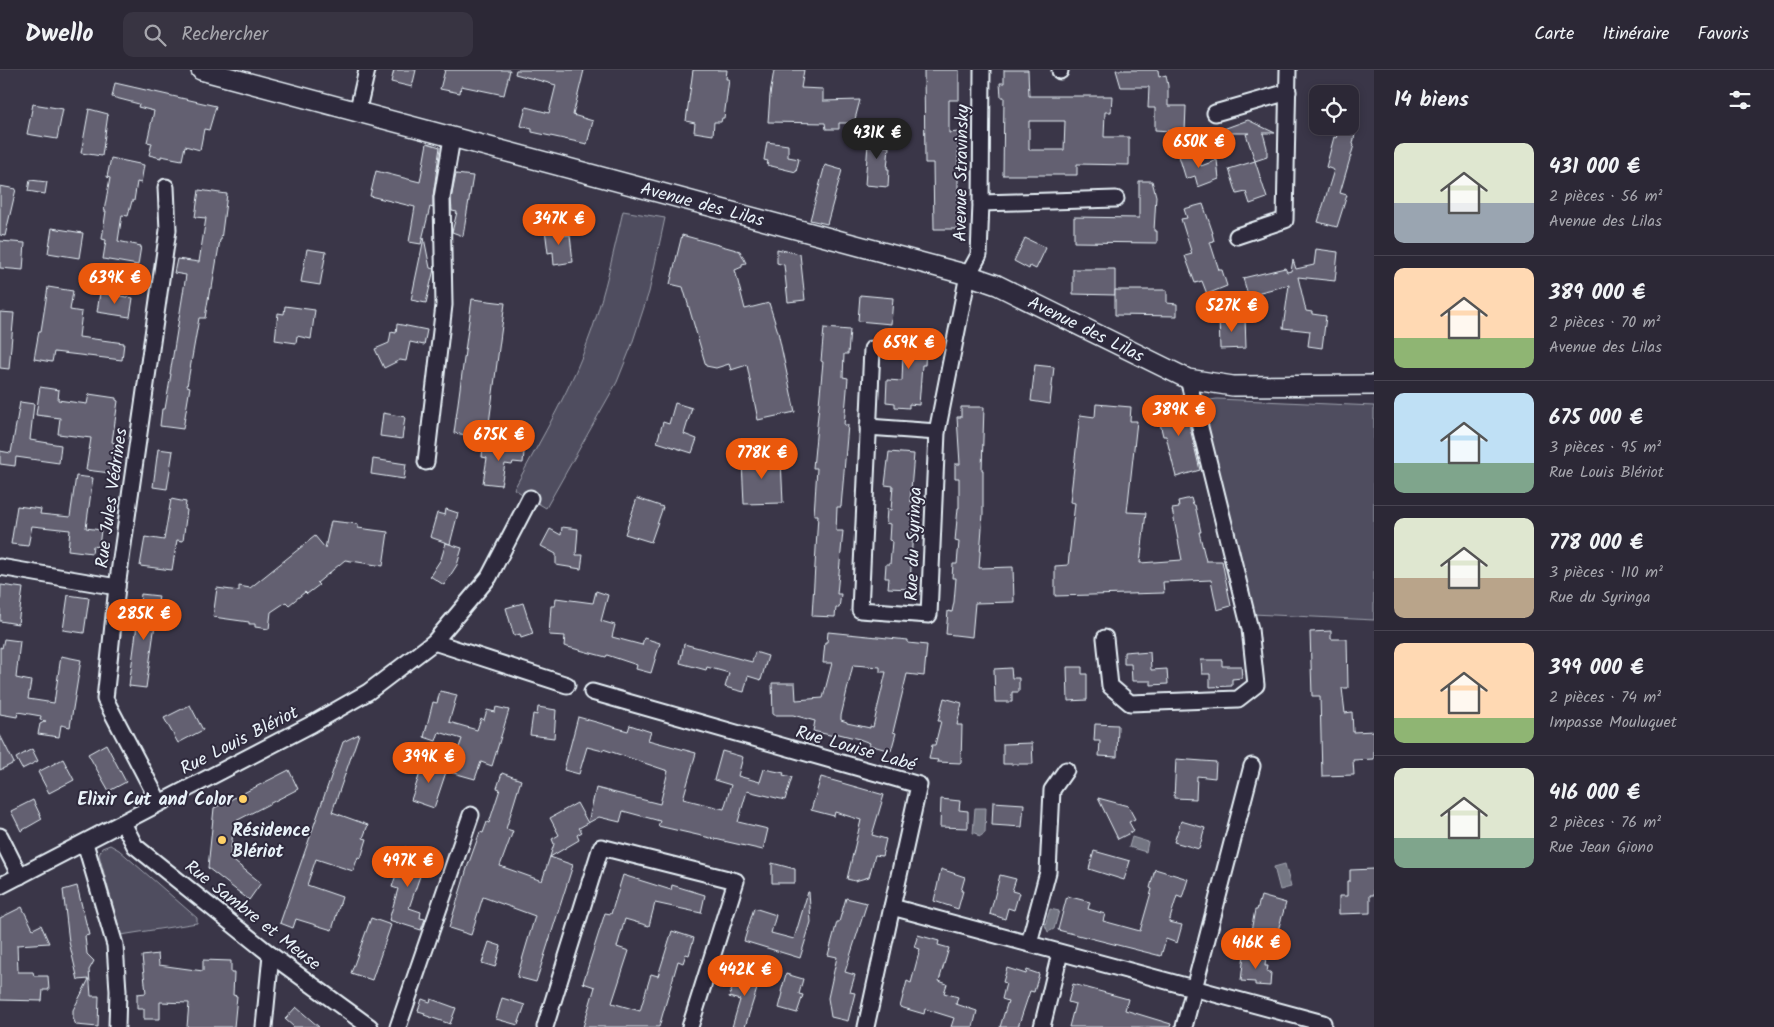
<!DOCTYPE html>
<html lang="fr">
<head>
<meta charset="utf-8">
<style>
	:root { --surface:#2c2836; --page:#383442; --text:#f1f3f6; --muted:#a6a6ad; --line:#484451; --accent:#ea580c }
	body { margin:0; font-family:Kalam,sans-serif; background:var(--page); color:var(--text); height:100vh; display:flex; flex-direction:column; font-size:19px; white-space:nowrap }
	* { box-sizing:border-box; margin:0 }
	p { font-size:16px; color:var(--muted) }
	.icon { flex:none; width:28px; height:28px; fill:none; stroke:currentColor; stroke-width:2; stroke-linecap:round; stroke-linejoin:round }
	.map { position:relative; flex:1; overflow:hidden }
	.details { display:flex; flex-direction:column; background:var(--surface); width:400px }
	.details>* { flex:none }
	.buttons { position:absolute; left:1309px; top:15px; display:grid; gap:10px }
	.buttons a { display:grid; place-items:center; width:50px; height:50px; border-radius:10px; background:var(--surface); box-shadow:0 2px 8px #0003,0 0 0 1px var(--line); font-size:25px }
	.price { position:absolute; translate:-50% -42px; padding:0 11px; border-radius:18px; background:var(--accent); color:#fff; font-size:16px; line-height:32px; filter:drop-shadow(0 1px 2px #0008) }
	.price::after { content:''; position:absolute; left:50%; top:30px; width:15px; height:11px; margin-left:-8px; background:inherit; clip-path:polygon(0 0,100% 0,50% 100%) }
	.price.active { background:#222; color:#fff }
	ul { padding:0; list-style:none }
	li { display:flex; align-items:center; gap:15px; height:125px; padding:0 20px }
	li+li { border-top:1px solid var(--line) }
	li span { display:grid; place-items:center; flex:none; width:140px; height:100px; border-radius:10px; color:#555 }
	li>.icon { margin-inline-start:auto }
	span .icon { width:60px; height:60px; fill:#fffc; stroke-width:1 }
	li b { font-size:21px }
	h2 { display:flex; justify-content:space-between; align-items:center; height:60px; padding:0 20px; font-size:21px }
	header { display:flex; align-items:center; gap:30px; box-sizing:border-box; height:70px; padding:0 25px; background:var(--surface); border-bottom:1px solid var(--line) }
	header strong { font-size:24px }
	nav { display:flex; gap:28px; margin-inline-start:auto; font-size:18px }
	.search { width:350px; height:45px; background:var(--page); display:flex; align-items:center; gap:12px; box-sizing:border-box; padding:0 18px; border-radius:10px; color:var(--muted); font-size:19px }
	main { display:flex; flex:1; min-height:0 }
	.map>svg:first-child { display:block }
	.green { fill:#504e5f; stroke:#9ca0ac }
	.water { fill:#737482; stroke:#a2a6b1 }
	.building { fill:#636171; stroke:#e8f1f8; fill-rule:evenodd }
	.lines { fill:none; stroke-linecap:round; stroke-linejoin:round }
	.minor-casing { stroke:#e8f1f8; stroke-width:19 }
	.tertiary-casing { stroke:#e8f1f8; stroke-width:22 }
	.minor { stroke:#2f2a3d; stroke-width:15 }
	.tertiary { stroke:#2f2a3d; stroke-width:19 }
	.poi-dot { fill:#ffd166; stroke:#2f2a3d; stroke-width:2 }
	.labels { text-anchor:middle; stroke-width:4; stroke-linejoin:round; paint-order:stroke }
	.street-label { font-size:18px; fill:#e8f1f8; stroke:#2f2a3d }
	.poi-label { font-size:18px; font-weight:bold; fill:#e8f1f8; stroke:#2f2a3d; text-anchor:end }
</style>
</head>
<body>
<header>
<strong>Dwello</strong>
<div class="search"><svg class="icon" aria-label="search" viewBox="0 0 24 24"><circle cx="10" cy="10" r="6"/><path d="M15 15l6 6"/></svg>Rechercher</div>
<nav><a>Carte</a><a>Itinéraire</a><a>Favoris</a></nav>
</header>
<main>
<div class="map">
<svg width="1374" height="957" viewBox="0 0 1374 957">
	<rect width="100%" height="100%" fill="#3a3648"/>
	<filter id="ink" filterUnits="userSpaceOnUse"><feTurbulence type="fractalNoise" baseFrequency=".02" numOctaves="2"/><feDisplacementMap in="SourceGraphic" scale="10" xChannelSelector="R" yChannelSelector="G"/><feConvolveMatrix kernelMatrix="1 2 1 2 8 2 1 2 1" color-interpolation-filters="sRGB"/></filter>
	<g filter="url(#ink)">
		<g class="green">
			<path d="M623,141L665,148L649,222L631,277L617,312L546,438L514,419C542,367 573,316 592,260C605,221 614,181 623,141Z"/>
			<path d="M1217,329L1374,336V550L1253,544L1203,341V331Z"/>
			<path d="M110,775L119,780L197,848V853L121,865L99,785L102,778Z"/>
		</g>
		<g class="water">
			<path d="M975,738H986L985,763L979,767L976,763H973Z"/>
			<path d="M1132,767L1148,772L1146,782L1129,777Z"/>
			<path d="M1285,794L1291,817L1280,820L1274,797Z"/>
			<path d="M1050,839L1059,841L1054,859L1048,862L1045,855Z"/>
		</g>
		<g class="building">
			<path d="M394,0H416L412,17L391,12Z"/>
			<path d="M445,0H510L504,25L461,16L460,23L440,19Z"/>
			<path d="M516,0H584L573,45L593,51L587,74L532,62V59L521,56L526,37L549,43L556,15L515,4Z"/>
			<path d="M693,0H727L726,9H729L724,48H722L721,52H714L713,65L694,62L695,53L686,51Z"/>
			<path d="M774,0H804L801,18L823,19V31L860,30L854,53H839V59H826L825,53L768,52L770,25Z"/>
			<path d="M924,0H959V30H949V63L958,62V159H934L933,93H925Z"/>
			<path d="M1004,0H1028L1029,26H1112L1111,42H1105L1104,67H1129V95L1077,94V105H1003L1004,27H1001L1000,13H1004ZM1029,51H1065L1064,80H1029Z"/>
			<path d="M1116,0H1158L1159,7L1166,5L1168,16V36H1186L1185,62L1155,60V38H1148L1149,17H1121Z"/>
			<path d="M115,13L216,36L209,60L204,59L200,80L185,76L182,90L161,86V88L149,85L152,73L147,72L154,41L138,37L139,34L112,27Z"/>
			<path d="M33,34L63,39L57,69L27,64Z"/>
			<path d="M89,39L108,44L102,86L81,83Z"/>
			<path d="M1248,50L1275,63H1263L1267,78V87L1255,91L1246,64L1250,63H1218V61Z"/>
			<path d="M869,59L884,60L883,76L889,77L887,99H889L888,117L865,115Z"/>
			<path d="M1339,59L1355,64L1353,74L1354,75L1340,123L1347,125L1337,157L1318,152L1334,100L1326,97L1334,67L1336,68Z"/>
			<path d="M767,72L788,75V87L799,89L796,102L767,95L768,91L764,90Z"/>
			<path d="M427,73L440,77L433,126V138L430,137L421,174L409,172L415,137L370,126L376,101L420,112Z"/>
			<path d="M1196,80L1201,96L1217,90L1219,109L1198,117L1195,106L1186,109L1179,86Z"/>
			<path d="M111,88L144,95L141,113L137,112L134,131H132L128,146L122,145L118,171L141,176L138,195L103,189L106,170L102,169L106,141H104L110,108L107,107Z"/>
			<path d="M1255,91L1267,128L1250,134L1246,122L1237,124L1229,99Z"/>
			<path d="M825,95L842,100L827,154L810,150Z"/>
			<path d="M456,104L473,106L463,166L452,162L457,142L452,141L451,129Z"/>
			<path d="M30,110L47,112L45,124L28,121Z"/>
			<path d="M1139,111H1152L1156,126L1154,161H1157V173L1074,172V147L1139,148Z"/>
			<path d="M0,116L16,119L5,166L0,165Z"/>
			<path d="M199,120L227,124L221,170H220L212,218H210L205,248H199L187,316L190,317L183,359L160,356L162,339H165L171,304H170L186,205L174,203L177,189L199,192L206,148L195,147Z"/>
			<path d="M1203,134L1213,163H1212L1214,171L1210,172L1219,200H1222L1227,216L1207,224L1202,211L1195,213L1185,186L1192,184L1181,149L1187,148L1184,139Z"/>
			<path d="M560,157L562,166L570,165L573,192L554,195L553,182L548,183L545,159Z"/>
			<path d="M52,158L83,163L79,188L48,183Z"/>
			<path d="M682,165L740,181L746,193L742,194V197L735,200L745,239L769,233L778,262L795,342L758,350L747,295L731,300L729,294L716,298L706,296L683,217L670,214Z"/>
			<path d="M424,168L430,198L434,199L426,233L411,230Z"/>
			<path d="M1025,168L1046,178L1036,199L1030,196L1029,199L1014,191Z"/>
			<path d="M0,171L25,173L23,200L0,198Z"/>
			<path d="M307,179L326,182L320,215L301,212Z"/>
			<path d="M777,179L800,184L805,230L788,232L784,195L777,193Z"/>
			<path d="M1316,179L1338,182L1335,211L1298,207L1306,241L1312,242V244L1326,246L1322,278L1308,276L1310,261L1283,258L1289,215L1248,225L1243,208L1285,198L1287,202L1291,201L1293,190L1296,199L1314,195Z"/>
			<path d="M1073,199H1115V225L1073,224Z"/>
			<path d="M48,217L73,221L70,240L82,242L79,267L124,273L122,290L54,282L52,292L34,289L39,261H41Z"/>
			<path d="M1115,220H1167V233L1177,234V246L1115,245Z"/>
			<path d="M100,223L133,228L130,247L97,242Z"/>
			<path d="M860,225L893,228L891,254L858,251Z"/>
			<path d="M472,229L505,233L487,368L454,363Z"/>
			<path d="M285,236L315,240L311,269L297,266L296,273L275,270L278,243L284,244Z"/>
			<path d="M0,242L14,243L9,299L0,298Z"/>
			<path d="M1245,247L1246,278L1220,279L1219,248Z"/>
			<path d="M397,254L427,260L424,275L410,272L406,291L400,290L384,298L375,279L389,273L391,262L396,263Z"/>
			<path d="M824,258L850,260L848,284H844L843,307L848,308L844,355H848L841,437H837L836,461H843L837,524H841L839,538H836L835,547L812,546L818,445H814L817,398H813L823,292L821,291Z"/>
			<path d="M901,260L927,262L925,295H922L919,335L909,334V338L895,337V333L886,332L887,310L902,311L903,284H899Z"/>
			<path d="M1035,295L1054,297L1050,334L1031,331Z"/>
			<path d="M40,317L59,320L58,330L87,334L89,324L116,328V330L118,331L112,372L115,373L110,403L86,400L91,368L58,364L60,348L36,345Z"/>
			<path d="M1183,329L1200,400L1176,407L1166,366H1163L1158,345L1161,344L1159,335Z"/>
			<path d="M20,332L34,334L30,370L61,375L59,393L16,387L15,396L0,394V381L11,383Z"/>
			<path d="M675,333L692,338L684,364L697,369L692,383L657,372L663,352L669,354Z"/>
			<path d="M1096,334L1131,337L1130,351H1137L1127,442L1146,443L1140,493L1182,490L1172,439L1179,438L1178,431L1191,428L1193,435H1195L1201,462H1199L1206,491H1222L1231,536L1217,540L1211,510L1163,512L1164,523L1055,526V496L1068,495L1075,433L1070,432L1080,345L1095,347Z"/>
			<path d="M961,337H984L982,400H983V444L979,498L1013,497L1014,532L975,533L972,567L946,564L948,541L952,542L954,532L956,508H952L953,494H957L959,472L955,471L958,438H959V408H955V394H960L957,347H961Z"/>
			<path d="M383,343L405,347L402,369L380,366Z"/>
			<path d="M490,375L515,378L514,380L524,382L523,393L513,392L512,395L505,394L501,415L483,413L487,388L482,387L483,376L489,377Z"/>
			<path d="M158,379L173,381L167,419L153,417Z"/>
			<path d="M743,380H756V390L781,389L783,433L744,434L742,391H744Z"/>
			<path d="M889,382L914,384L910,431L914,432L910,519L888,518L889,508H885L886,494H890L892,471L889,470L890,454L886,453L887,439L891,440L893,416L885,415Z"/>
			<path d="M373,389L406,394L404,409L371,404Z"/>
			<path d="M76,406L93,408L86,458L101,460L99,477L93,476L92,483L68,480L70,460L32,456L28,476L11,474L17,436L41,439L40,444L70,447Z"/>
			<path d="M637,428L663,437L651,472L625,464Z"/>
			<path d="M171,429L186,432L185,439L187,440L183,471L177,470L172,500L140,496L145,467L164,470Z"/>
			<path d="M446,439L458,443L450,474L430,467L437,443L445,445Z"/>
			<path d="M331,451L358,454V458L388,462L383,496L345,490L317,513L319,515L307,524L305,522L289,535L286,532L271,542L269,559L255,557V554H249V552L213,547L217,518L239,521V516L250,518L315,466L325,478Z"/>
			<path d="M562,457L578,459L576,485H583L581,499L556,495V484L541,476L550,459L561,465Z"/>
			<path d="M446,473L462,478L457,495L444,515L430,506L441,489Z"/>
			<path d="M1,515L23,518L18,554L0,551Z"/>
			<path d="M596,521L608,525L601,551L615,555L612,567L642,575L644,568L660,573L651,603L636,599L637,595L607,585L606,587L564,576L565,566L549,565L551,536H555L556,528L593,533Z"/>
			<path d="M141,524L159,526L146,618L129,616Z"/>
			<path d="M68,525L89,528L84,563L63,560Z"/>
			<path d="M523,533L533,564L521,568L520,564L514,566L506,538Z"/>
			<path d="M1331,561V569H1347L1348,618H1342L1345,643L1352,642L1353,662L1374,661V689L1353,690L1354,705L1322,706L1320,626H1312L1310,562Z"/>
			<path d="M828,562L908,570V573L927,575L924,606L907,604L893,662L896,663L891,681L869,675L870,673L859,669L835,663L834,666L813,661L815,651L793,645H773L772,613H795L796,630L823,628L832,593H823L825,572H827ZM853,595L880,597V602H886L873,657L870,656V658L847,653V652L841,650V646Z"/>
			<path d="M4,569L20,571L16,608L31,611L28,629L54,633L61,586L81,590L70,657L61,655L59,667L38,664L40,654L46,651L40,650L41,646L18,642L17,647L0,644V577L2,578Z"/>
			<path d="M684,574L752,592L755,582L768,586L761,610L748,606L744,622L725,617L729,603L707,597L706,600L680,593Z"/>
			<path d="M1137,581V583L1150,582L1151,600L1167,599L1168,614L1151,615V611H1132L1131,594H1124V582Z"/>
			<path d="M1201,590H1222V596H1241L1242,608L1232,609V616L1210,617V604H1202Z"/>
			<path d="M1067,597H1082V604H1087V630L1068,631Z"/>
			<path d="M1011,598L1012,608H1019V622H1012V632H995L994,599Z"/>
			<path d="M440,621L457,625L449,652L477,660L481,648L484,650L487,640L495,642L496,637L509,640L492,696L481,692L475,709L450,702L462,669L439,662L436,671L424,667L433,632L437,633Z"/>
			<path d="M944,628L962,633L957,655H962L961,693L937,692L938,690L929,689L932,675H935L941,651H938Z"/>
			<path d="M190,635L203,660L178,673L164,648Z"/>
			<path d="M538,637L556,640L554,668L530,665L533,644L537,645Z"/>
			<path d="M578,647L628,661L630,655L651,662L648,670L696,683L683,729L724,739L731,715L714,710L722,681L743,687L738,706L760,712L764,699L784,703L783,705L792,707L785,730L747,721L738,752L768,759L763,780L658,756L660,751L623,741L620,752L599,747L588,753L596,718L660,734L668,701L603,679V681L587,677L579,704L564,700Z"/>
			<path d="M1095,654L1118,655L1117,687L1099,686L1100,671H1094Z"/>
			<path d="M359,664L332,742L368,755L363,768L367,769L361,788L358,787L353,801L316,789L307,815L342,827L332,860L296,849L293,858L280,853L343,672Z"/>
			<path d="M0,665L14,693L0,700Z"/>
			<path d="M1032,673L1033,694H1003V674Z"/>
			<path d="M106,674L126,712L109,721L88,684Z"/>
			<path d="M32,679L38,691L22,699L16,688Z"/>
			<path d="M63,689L74,710L49,723L38,702Z"/>
			<path d="M1176,689L1216,692L1215,708L1197,706L1196,729L1174,728Z"/>
			<path d="M424,691L447,699L434,738L411,730Z"/>
			<path d="M289,700L298,719L234,752L230,788L261,813L249,830L208,798L214,738Z"/>
			<path d="M502,703L521,710L506,759L513,761L500,796L542,811L554,774L552,769L559,765L550,748L577,733L588,753L579,758L582,762L577,765L579,770L550,787L573,795L536,912L517,907L535,846L483,827L471,865L449,858L468,795L480,762L483,763L487,752L489,753L500,719L497,718Z"/>
			<path d="M821,707L884,725L872,765L886,769L882,786L875,785L869,807L855,811L847,809L861,750L835,742L834,746L811,740Z"/>
			<path d="M1098,728L1128,736L1135,749L1129,752L1134,761L1118,769Z"/>
			<path d="M941,729L960,731L959,740L968,741V758L940,757Z"/>
			<path d="M33,730L42,749L21,761L11,741Z"/>
			<path d="M993,732L1024,734L1022,757L992,755Z"/>
			<path d="M1181,751L1205,758L1199,779L1174,772Z"/>
			<path d="M405,777L431,787L426,801L422,800L409,838L421,842L420,848L425,849L421,860L389,850L398,819L392,817Z"/>
			<path d="M1094,781L1130,791L1124,810L1089,799Z"/>
			<path d="M772,793L795,799V813H772Z"/>
			<path d="M941,799L965,807L961,821H963L958,839L934,831Z"/>
			<path d="M1155,799L1188,809L1182,828L1177,826L1169,852L1182,855L1177,873L1166,869L1161,886L1058,860L1067,826L1090,832L1088,839L1105,844L1103,851L1140,861L1152,819L1150,818Z"/>
			<path d="M1374,799V825H1370V843L1339,844V826H1347V811H1350V800Z"/>
			<path d="M623,805L671,820L672,815L705,825L701,843L655,833L649,856L625,849L617,877L629,881L612,933L640,941L651,904L658,906L672,861L694,868L689,885L686,884L683,893L678,891L659,957H583L595,917L583,913L605,843L611,844Z"/>
			<path d="M1000,805L1016,809L1012,821L1019,823L1014,840L1008,838L1005,849L990,844Z"/>
			<path d="M77,816L89,865L85,866L87,884L94,891L89,900L91,926H99L98,957L76,955L73,948V940L89,909L78,910L69,872L63,820Z"/>
			<path d="M808,822H809L811,852L800,888L744,871L754,838L776,845L771,863L794,869Z"/>
			<path d="M1261,826L1286,833L1276,867L1274,866L1273,868L1251,861L1255,840H1257Z"/>
			<path d="M846,828L867,833L845,902L855,905L850,922L855,923L848,951L831,947L828,928L837,887L828,885L837,852H839Z"/>
			<path d="M22,837L33,859L41,855L49,873L17,875L18,902H33L34,906H48L49,920H43L42,931L0,930V848Z"/>
			<path d="M371,848L391,855L372,910L351,903Z"/>
			<path d="M918,865L939,871L938,875L949,878L939,911L947,914L944,923L958,927L956,934L977,941L973,957H951L954,948L925,939L924,944L900,937L907,911L911,913L920,879L914,877Z"/>
			<path d="M489,872L501,876L495,897L482,893Z"/>
			<path d="M158,884L159,895L203,901V890L231,891V903H234L233,925L237,926L234,957H187L189,933L160,932V949H144V939H137V924L146,923L142,886Z"/>
			<path d="M1244,884L1266,886L1265,896H1268L1267,902H1271L1270,916L1255,915V912L1241,911Z"/>
			<path d="M1007,898L1026,904L1027,900L1039,904L1034,922L1030,921L1018,957H1000L1008,931L1002,929L1006,913L1003,912Z"/>
			<path d="M744,901L761,906L745,957H732L740,930L729,927L734,913L739,914Z"/>
			<path d="M786,904L803,909L799,924L803,925L797,943L779,938L783,923L781,922Z"/>
			<path d="M1073,914L1128,929L1125,940L1171,954L1170,957H1069L1075,934L1068,932Z"/>
			<path d="M502,928L525,935L518,955L496,949Z"/>
			<path d="M422,929L430,932L431,929L456,938L450,954L424,945L425,943L418,941Z"/>
			<path d="M296,937L319,957H294L285,949Z"/>
		</g>
		<g class="lines">
			<g class="minor-casing">
				<g id="minor">
					<path d="M1060,0V1"/>
					<path d="M357,43L367,0"/>
					<path d="M1215,43L1288,22"/>
					<path d="M981,133L1116,129"/>
					<path d="M1237,166L1285,150L1288,0"/>
					<path d="M872,279L860,540L929,545L937,362L968,205L979,185L981,133L982,0"/>
					<path d="M868,357L937,362"/>
					<path d="M426,392L444,235L442,128L452,68"/>
					<path d="M0,497L117,517"/>
					<path d="M1105,568L1110,616L1130,633L1238,629L1256,615L1250,559L1188,309"/>
					<path d="M434,572L567,615"/>
					<path d="M592,622L919,715L892,837L1323,953L1322,957"/>
					<path d="M159,732L105,629L117,517L168,160L166,117"/>
					<path d="M123,753L135,776L271,885L370,957"/>
					<path d="M0,766L20,806"/>
					<path d="M85,773L115,875L118,921L117,957"/>
					<path d="M0,816L312,654L368,622L434,572L489,507L530,428"/>
					<path d="M1029,873L1048,802L1052,720L1066,700"/>
					<path d="M264,957L271,885"/>
					<path d="M398,957L471,745"/>
					<path d="M545,957L601,777L736,811L690,957"/>
					<path d="M866,957L892,837"/>
					<path d="M1042,957L1060,883"/>
					<path d="M1184,957L1252,696"/>
				</g>
			</g>
			<g class="tertiary-casing">
				<g id="tertiary">
					<path id="s1" d="M201,0L968,205L997,215L1188,309L1233,316L1374,315"/>
				</g>
			</g>
			<use href="#minor" class="minor"/>
			<use href="#tertiary" class="tertiary"/>
		</g>
	</g>
	<g class="poi-dot">
		<circle cx="243" cy="729" r="5"/>
		<circle cx="222" cy="770" r="5"/>
	</g>
	<g class="labels">
		<g class="street-label">
			<text transform="translate(961 103) rotate(-89)" y="6">Avenue Stravinsky</text>
			<text dy="6" stroke="none"><textPath href="#s1" startOffset="519">Avenue des Lilas</textPath></text>
			<text dy="6" stroke="none"><textPath href="#s1" startOffset="924">Avenue des Lilas</textPath></text>
			<text transform="translate(111 428) rotate(-82)" y="6">Rue Jules Védrines</text>
			<text transform="translate(913 474) rotate(-88)" y="6">Rue du Syringa</text>
			<text transform="translate(239 670) rotate(-27)" y="6">Rue Louis Blériot</text>
			<text transform="translate(856 678) rotate(16)" y="6">Rue Louise Labé</text>
			<text transform="translate(253 845) rotate(38)" y="6">Rue Sambre et Meuse</text>
		</g>
		<g class="poi-label">
			<text x="233" y="735">Elixir Cut and Color</text>
			<text x="232" y="766" text-anchor="start">Résidence<tspan x="232" dy="21">Blériot</tspan></text>
		</g>
	</g>
</svg>
<div class="buttons">
<a><svg class="icon" aria-label="locate" viewBox="0 0 24 24"><circle cx="12" cy="12" r="6"/><path d="M12 2v4M12 18v4M2 12h4M18 12h4"/></svg></a>
</div>
<b class="price active" style="left:877px;top:90px">431K €</b>
<b class="price" style="left:1199px;top:99px">650K €</b>
<b class="price" style="left:559px;top:176px">347K €</b>
<b class="price" style="left:115px;top:235px">639K €</b>
<b class="price" style="left:1232px;top:263px">527K €</b>
<b class="price" style="left:909px;top:300px">659K €</b>
<b class="price" style="left:1179px;top:367px">389K €</b>
<b class="price" style="left:499px;top:392px">675K €</b>
<b class="price" style="left:762px;top:410px">778K €</b>
<b class="price" style="left:144px;top:571px">285K €</b>
<b class="price" style="left:429px;top:714px">399K €</b>
<b class="price" style="left:408px;top:818px">497K €</b>
<b class="price" style="left:1256px;top:900px">416K €</b>
<b class="price" style="left:745px;top:927px">442K €</b>
</div>
<section class="details">
<h2>14 biens<svg class="icon" aria-label="filters" viewBox="0 0 24 24"><path d="M4 7h16M4 17h16"/><circle cx="9" cy="7" r="2"/><circle cx="15" cy="17" r="2"/></svg></h2>
<ul>
<li><span style="background:linear-gradient(#dfe7d0 60%,#9aa5b1 0)"><svg class="icon" aria-label="home" viewBox="0 0 24 24"><path d="M3 11l9-7 9 7M6 9v11h12V9"/></svg></span><div><b>431 000 €</b><p>2 pièces · 56 m²</p><p>Avenue des Lilas</p></div></li>
<li><span style="background:linear-gradient(#ffd9b3 70%,#8fb573 0)"><svg class="icon" aria-label="home" viewBox="0 0 24 24"><path d="M3 11l9-7 9 7M6 9v11h12V9"/></svg></span><div><b>389 000 €</b><p>2 pièces · 70 m²</p><p>Avenue des Lilas</p></div></li>
<li><span style="background:linear-gradient(#bfe0f5 70%,#7fa58c 0)"><svg class="icon" aria-label="home" viewBox="0 0 24 24"><path d="M3 11l9-7 9 7M6 9v11h12V9"/></svg></span><div><b>675 000 €</b><p>3 pièces · 95 m²</p><p>Rue Louis Blériot</p></div></li>
<li><span style="background:linear-gradient(#dfe7d0 60%,#b9a48a 0)"><svg class="icon" aria-label="home" viewBox="0 0 24 24"><path d="M3 11l9-7 9 7M6 9v11h12V9"/></svg></span><div><b>778 000 €</b><p>3 pièces · 110 m²</p><p>Rue du Syringa</p></div></li>
<li><span style="background:linear-gradient(#ffd9b3 75%,#8fb573 0)"><svg class="icon" aria-label="home" viewBox="0 0 24 24"><path d="M3 11l9-7 9 7M6 9v11h12V9"/></svg></span><div><b>399 000 €</b><p>2 pièces · 74 m²</p><p>Impasse Mouluquet</p></div></li>
<li><span style="background:linear-gradient(#dfe7d0 70%,#7fa58c 0)"><svg class="icon" aria-label="home" viewBox="0 0 24 24"><path d="M3 11l9-7 9 7M6 9v11h12V9"/></svg></span><div><b>416 000 €</b><p>2 pièces · 76 m²</p><p>Rue Jean Giono</p></div></li>
</ul>
</section>
</main>
</body>
</html>
